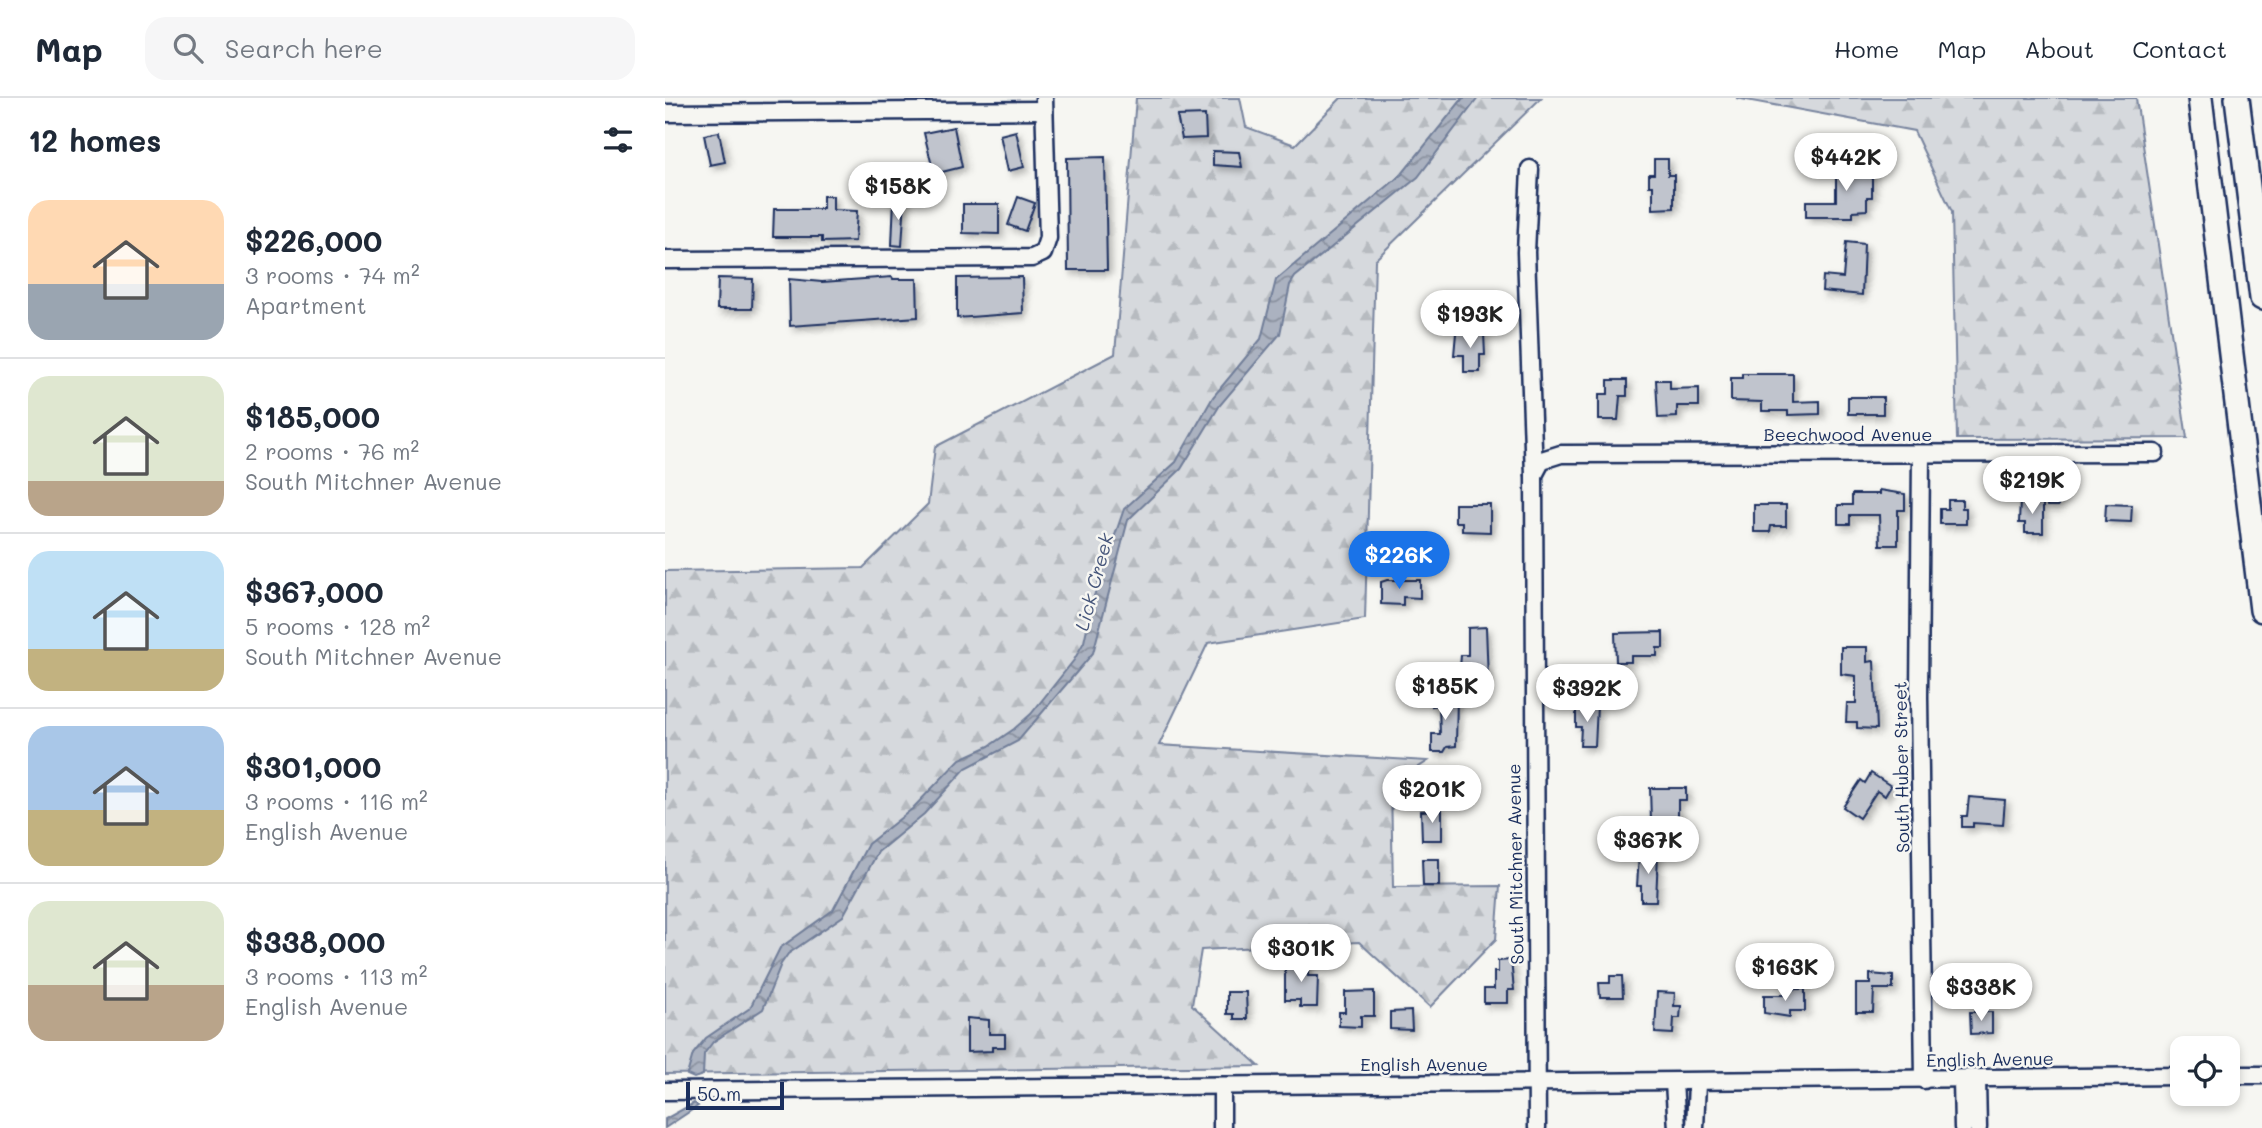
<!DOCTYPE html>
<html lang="en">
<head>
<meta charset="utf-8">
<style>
	:root { --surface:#fff; --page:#f6f6f7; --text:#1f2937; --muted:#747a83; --line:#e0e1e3; --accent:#1a73e8 }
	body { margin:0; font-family:Mali,sans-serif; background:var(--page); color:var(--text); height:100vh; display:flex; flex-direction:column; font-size:26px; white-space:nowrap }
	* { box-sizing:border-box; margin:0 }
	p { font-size:23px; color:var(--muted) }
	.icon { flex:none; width:38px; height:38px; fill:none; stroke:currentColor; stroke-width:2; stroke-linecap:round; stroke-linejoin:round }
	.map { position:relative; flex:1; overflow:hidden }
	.sheet { display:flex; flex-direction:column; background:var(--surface); width:665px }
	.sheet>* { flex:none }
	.buttons { position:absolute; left:1505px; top:938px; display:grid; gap:14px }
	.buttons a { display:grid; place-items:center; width:70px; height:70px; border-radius:14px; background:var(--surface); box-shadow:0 4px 10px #0003; font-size:35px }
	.scale { position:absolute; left:21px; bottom:18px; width:98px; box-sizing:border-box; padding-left:7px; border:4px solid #1b2f5e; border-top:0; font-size:19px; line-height:24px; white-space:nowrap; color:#1b2f5e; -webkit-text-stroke:5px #f6f6f2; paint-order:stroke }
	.price { position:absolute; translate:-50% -60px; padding:0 16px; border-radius:24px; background:#fff; color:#222; font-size:23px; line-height:46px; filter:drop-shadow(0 2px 4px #0008) }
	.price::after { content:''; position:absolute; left:50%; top:42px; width:21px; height:16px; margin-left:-10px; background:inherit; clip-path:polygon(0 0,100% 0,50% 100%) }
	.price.on { background:var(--accent); color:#fff }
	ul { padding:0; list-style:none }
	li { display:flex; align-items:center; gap:21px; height:175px; padding:0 28px }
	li+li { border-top:2px solid var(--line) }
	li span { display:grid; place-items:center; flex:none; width:196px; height:140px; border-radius:21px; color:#555 }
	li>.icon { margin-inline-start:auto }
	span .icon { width:84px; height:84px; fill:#fffc; stroke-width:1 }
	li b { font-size:30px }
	h2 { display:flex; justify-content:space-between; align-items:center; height:84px; padding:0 28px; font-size:30px }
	header { display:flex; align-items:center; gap:42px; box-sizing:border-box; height:98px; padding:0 35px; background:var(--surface); border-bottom:2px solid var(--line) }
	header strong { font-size:33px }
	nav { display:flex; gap:38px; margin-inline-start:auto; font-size:24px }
	.search { width:490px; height:63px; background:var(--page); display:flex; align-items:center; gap:18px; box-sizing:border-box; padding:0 24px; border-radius:21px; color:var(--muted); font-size:26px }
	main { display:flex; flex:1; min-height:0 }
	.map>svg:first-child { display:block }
	.forest { fill:url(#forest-firs); stroke:#78849e; stroke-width:2 }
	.water { fill:url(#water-waves); stroke:#717e99; stroke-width:2 }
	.building { fill:#c0c4cd; stroke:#1b2f5e; stroke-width:2; filter:url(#shadow) }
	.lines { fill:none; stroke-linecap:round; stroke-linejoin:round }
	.minor-casing { stroke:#1b2f5e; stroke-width:21 }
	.highway-casing { stroke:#1b2f5e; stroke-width:28 }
	.minor { stroke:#f6f6f2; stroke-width:16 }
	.highway { stroke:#f6f6f2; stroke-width:23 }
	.labels { text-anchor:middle; stroke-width:5; stroke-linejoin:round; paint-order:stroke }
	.street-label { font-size:18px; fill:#1b2f5e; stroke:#f6f6f2 }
	.water-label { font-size:19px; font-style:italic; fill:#46567b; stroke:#f6f6f2 }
</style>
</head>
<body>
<header>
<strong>Map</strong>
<div class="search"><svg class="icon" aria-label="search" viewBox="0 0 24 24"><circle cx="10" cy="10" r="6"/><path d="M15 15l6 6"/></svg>Search here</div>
<nav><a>Home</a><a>Map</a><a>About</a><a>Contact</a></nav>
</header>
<main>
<section class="sheet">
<h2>12 homes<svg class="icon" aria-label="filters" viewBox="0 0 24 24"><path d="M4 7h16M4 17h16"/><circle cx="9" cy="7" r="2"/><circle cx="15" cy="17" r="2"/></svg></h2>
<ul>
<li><span style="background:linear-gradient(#ffd9b3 60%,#9aa5b1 0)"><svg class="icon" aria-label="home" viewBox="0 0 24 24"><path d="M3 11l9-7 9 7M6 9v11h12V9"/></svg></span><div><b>$226,000</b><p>3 rooms · 74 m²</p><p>Apartment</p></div></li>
<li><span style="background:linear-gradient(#dfe7d0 75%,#b9a48a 0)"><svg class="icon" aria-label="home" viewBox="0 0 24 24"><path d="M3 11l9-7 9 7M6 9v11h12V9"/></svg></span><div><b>$185,000</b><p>2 rooms · 76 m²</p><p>South Mitchner Avenue</p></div></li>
<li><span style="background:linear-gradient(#bfe0f5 70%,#c2b280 0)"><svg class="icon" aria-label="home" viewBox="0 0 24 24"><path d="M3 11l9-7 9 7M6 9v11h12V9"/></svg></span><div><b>$367,000</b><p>5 rooms · 128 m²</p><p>South Mitchner Avenue</p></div></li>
<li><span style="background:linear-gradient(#a9c7e8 60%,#c2b280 0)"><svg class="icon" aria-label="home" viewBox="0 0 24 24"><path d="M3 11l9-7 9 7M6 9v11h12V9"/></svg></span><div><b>$301,000</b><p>3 rooms · 116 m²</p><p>English Avenue</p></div></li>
<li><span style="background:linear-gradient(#dfe7d0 60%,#b9a48a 0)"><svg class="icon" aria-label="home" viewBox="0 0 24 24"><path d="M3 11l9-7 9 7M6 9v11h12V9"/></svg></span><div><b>$338,000</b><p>3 rooms · 113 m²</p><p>English Avenue</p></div></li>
</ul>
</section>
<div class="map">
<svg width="1597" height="1030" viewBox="0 0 1597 1030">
	<defs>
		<pattern id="forest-firs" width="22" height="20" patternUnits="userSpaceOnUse" patternTransform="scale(1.75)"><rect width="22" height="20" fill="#d6d9dd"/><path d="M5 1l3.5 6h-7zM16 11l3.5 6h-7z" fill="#b7bbc0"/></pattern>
		<pattern id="water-waves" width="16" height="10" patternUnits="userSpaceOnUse" patternTransform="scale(1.75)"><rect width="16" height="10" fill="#abb2c0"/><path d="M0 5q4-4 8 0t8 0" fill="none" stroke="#8a919f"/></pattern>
		<filter id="shadow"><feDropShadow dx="4" dy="4" stdDeviation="3.5" flood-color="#0004"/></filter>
	</defs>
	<rect width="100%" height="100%" fill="#f6f6f2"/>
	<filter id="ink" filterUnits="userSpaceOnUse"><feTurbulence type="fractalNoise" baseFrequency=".0143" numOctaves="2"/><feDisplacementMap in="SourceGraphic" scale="14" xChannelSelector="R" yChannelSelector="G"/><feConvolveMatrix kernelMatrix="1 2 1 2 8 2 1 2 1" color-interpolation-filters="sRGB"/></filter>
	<g filter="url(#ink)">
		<g class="forest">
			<path d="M471,0H575L581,29L630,47L676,0H876L710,162L700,521L543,545L494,647L763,663L726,687L728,789L835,788L831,841L765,909L694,844L536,852L527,907L594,968L0,976V473L198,470L263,406L270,349L450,256Z"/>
			<path d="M1071,0H1471L1522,340L1292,341L1287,114L1249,33Z"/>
		</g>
		<g class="water">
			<path d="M798,0H813L753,79L630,179L625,187L615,236L555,307L516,371L463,422L428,555L353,643L301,670L259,716L213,754L178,818L123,856L116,866L98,911L48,944L39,956L38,977L29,980L22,977L28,956L41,940L85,910L115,850L168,812L203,746L247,711L295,661L324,648L349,631L366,616L409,562L419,544L429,498L459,411L511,364L548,299L596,241L611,182L737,76Z"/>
			<path d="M29,1005L33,1008L0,1030V1021Z"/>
		</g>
		<g class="building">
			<path d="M540,17L541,40L517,41L512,18Z"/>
			<path d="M289,29L297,69L269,76L259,35Z"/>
			<path d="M351,33L359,69L343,73L335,37Z"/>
			<path d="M54,34L60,64L45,67L39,37Z"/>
			<path d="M548,53L574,54L577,69L548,67Z"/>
			<path d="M1185,57H1200V72L1207,71V99H1202V112L1188,113V119H1141V103H1171V79H1185Z"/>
			<path d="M440,59L442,172H403L402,60Z"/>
			<path d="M989,61H1003V77H1009V110L988,111V88H984V76H989Z"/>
			<path d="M158,98H168V112L192,113L190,143L157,144V139H108L109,111H158Z"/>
			<path d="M353,99L370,105L360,133L343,127Z"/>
			<path d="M229,101H240L237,148L227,147Z"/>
			<path d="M298,106H334V136L298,135Z"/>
			<path d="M1181,144L1199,146L1197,197L1157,193L1158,178L1178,180Z"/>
			<path d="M227,179L228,181H252L253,219L125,228L124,181L157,184Z"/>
			<path d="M357,179L358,215L292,220V180Z"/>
			<path d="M53,180L88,181L87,211H52Z"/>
			<path d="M791,235H819L820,257H815V274H799V257H789Z"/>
			<path d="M1077,276H1128V304L1155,303V316L1123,317V313H1097V304L1066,303V280H1077Z"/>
			<path d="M943,282H962V298H955L953,322H934V296H943Z"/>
			<path d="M991,282H1005V291L1034,290V308H1012V319L993,320Z"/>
			<rect x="1183" y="299" width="35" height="17"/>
			<path d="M1389,387L1398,392V398L1393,402V408H1382V392Z"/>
			<path d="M1214,392L1240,396V412H1233V447H1215L1214,417H1185V426H1173V407H1187V396H1214Z"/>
			<path d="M1283,402H1297V410H1301V426H1275V411H1283Z"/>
			<path d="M1355,402H1378V435H1360V425H1354Z"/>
			<path d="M790,406H825V434L797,433V424H790Z"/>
			<path d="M1441,406L1467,407L1466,424L1440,423Z"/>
			<path d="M1089,407H1121V428H1106L1105,434H1089Z"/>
			<path d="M722,482H755V500L738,499V507L716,506V484Z"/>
			<path d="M821,529L823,582H794L796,557H803V530Z"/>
			<path d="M998,534V550H992V558H966V564H951L950,535Z"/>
			<path d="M1176,549H1202V564L1209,563L1212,631L1192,630V624H1181L1182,605H1191V578L1176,576Z"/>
			<path d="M766,597H792L791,648L782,649L779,654H767V636H775L774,607L767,608Z"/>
			<path d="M911,608H932L930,648H915L916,629H911Z"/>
			<path d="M1206,675L1226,688L1220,698L1212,693L1194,720L1178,709L1196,682L1200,685Z"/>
			<path d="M985,690H1021V702H1013V725L986,723Z"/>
			<path d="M1304,699L1340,702L1338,727L1308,725V729H1297V718H1302Z"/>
			<path d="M777,712V742H757L756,713Z"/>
			<path d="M974,756H993L991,803H976V788H972Z"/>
			<path d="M757,761H774V788H758Z"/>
			<path d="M846,862L849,892H843V905H819V891H829V874H833V863Z"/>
			<path d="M620,863H643V878H653L652,909H635V902H620Z"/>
			<path d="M1205,876L1228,878V891H1209L1208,914H1191V886H1205Z"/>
			<path d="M945,878H957L958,899H935L934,885H945Z"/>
			<path d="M1120,891H1140V913H1125V919L1099,915V897H1120Z"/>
			<path d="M709,893V918H696V929L674,928V914H680V894Z"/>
			<path d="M562,894H581L582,921H569V916H562Z"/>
			<path d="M992,894L1010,895L1009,908H1016L1015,920H1009L1008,936L990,935Z"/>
			<path d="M746,913L747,932L725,931V914Z"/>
			<path d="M1305,914H1327V935L1306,936Z"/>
			<path d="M302,920L324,922V936H340V949H327V953L302,954Z"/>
		</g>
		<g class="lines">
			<g class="minor-casing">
				<g id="minor">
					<path d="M0,15L379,12"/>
					<path d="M865,71L861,154L869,377"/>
					<path d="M0,162L367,160L378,155L383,140L379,0"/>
					<path d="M1256,356L1254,599L1259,982"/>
					<path d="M1563,977H1597"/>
					<path d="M1297,982L1298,1030"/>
					<path d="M1312,982L1313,1030"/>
					<path d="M1009,985L1012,1030"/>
					<path d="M557,988V1030"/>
					<path d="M0,993L1517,978"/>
					<path d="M872,1030L869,377L877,362L896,356L1490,355"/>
					<path d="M1030,1030L1032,985"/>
				</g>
			</g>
			<g class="highway-casing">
				<g id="highway">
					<path d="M1535,0L1597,512"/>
					<path d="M1572,0L1597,200"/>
				</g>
			</g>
			<use href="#minor" class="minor"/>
			<use href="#highway" class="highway"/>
		</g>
	</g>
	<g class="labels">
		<g class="street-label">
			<text x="1183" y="343">Beechwood Avenue</text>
			<text transform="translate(1237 669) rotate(-91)" y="6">South Huber Street</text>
			<text transform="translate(851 766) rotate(-91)" y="6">South Mitchner Avenue</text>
			<text transform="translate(1325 962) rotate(-1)" y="6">English Avenue</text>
			<text x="759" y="973">English Avenue</text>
		</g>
		<g class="water-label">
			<text transform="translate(429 484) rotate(-75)" y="7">Lick Creek</text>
		</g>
	</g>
</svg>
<div class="buttons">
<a><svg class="icon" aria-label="locate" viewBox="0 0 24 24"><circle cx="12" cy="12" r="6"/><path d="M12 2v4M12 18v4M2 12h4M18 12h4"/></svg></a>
</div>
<div class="scale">50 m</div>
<b class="price" style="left:1181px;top:95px">$442K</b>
<b class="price" style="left:233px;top:124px">$158K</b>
<b class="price" style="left:805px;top:252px">$193K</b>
<b class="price" style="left:1367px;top:418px">$219K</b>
<b class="price on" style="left:734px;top:493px">$226K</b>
<b class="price" style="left:780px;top:624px">$185K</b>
<b class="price" style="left:922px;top:626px">$392K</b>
<b class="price" style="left:767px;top:727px">$201K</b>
<b class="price" style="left:983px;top:778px">$367K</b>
<b class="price" style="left:636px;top:886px">$301K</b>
<b class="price" style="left:1120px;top:905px">$163K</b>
<b class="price" style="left:1316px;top:925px">$338K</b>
</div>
</main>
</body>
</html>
